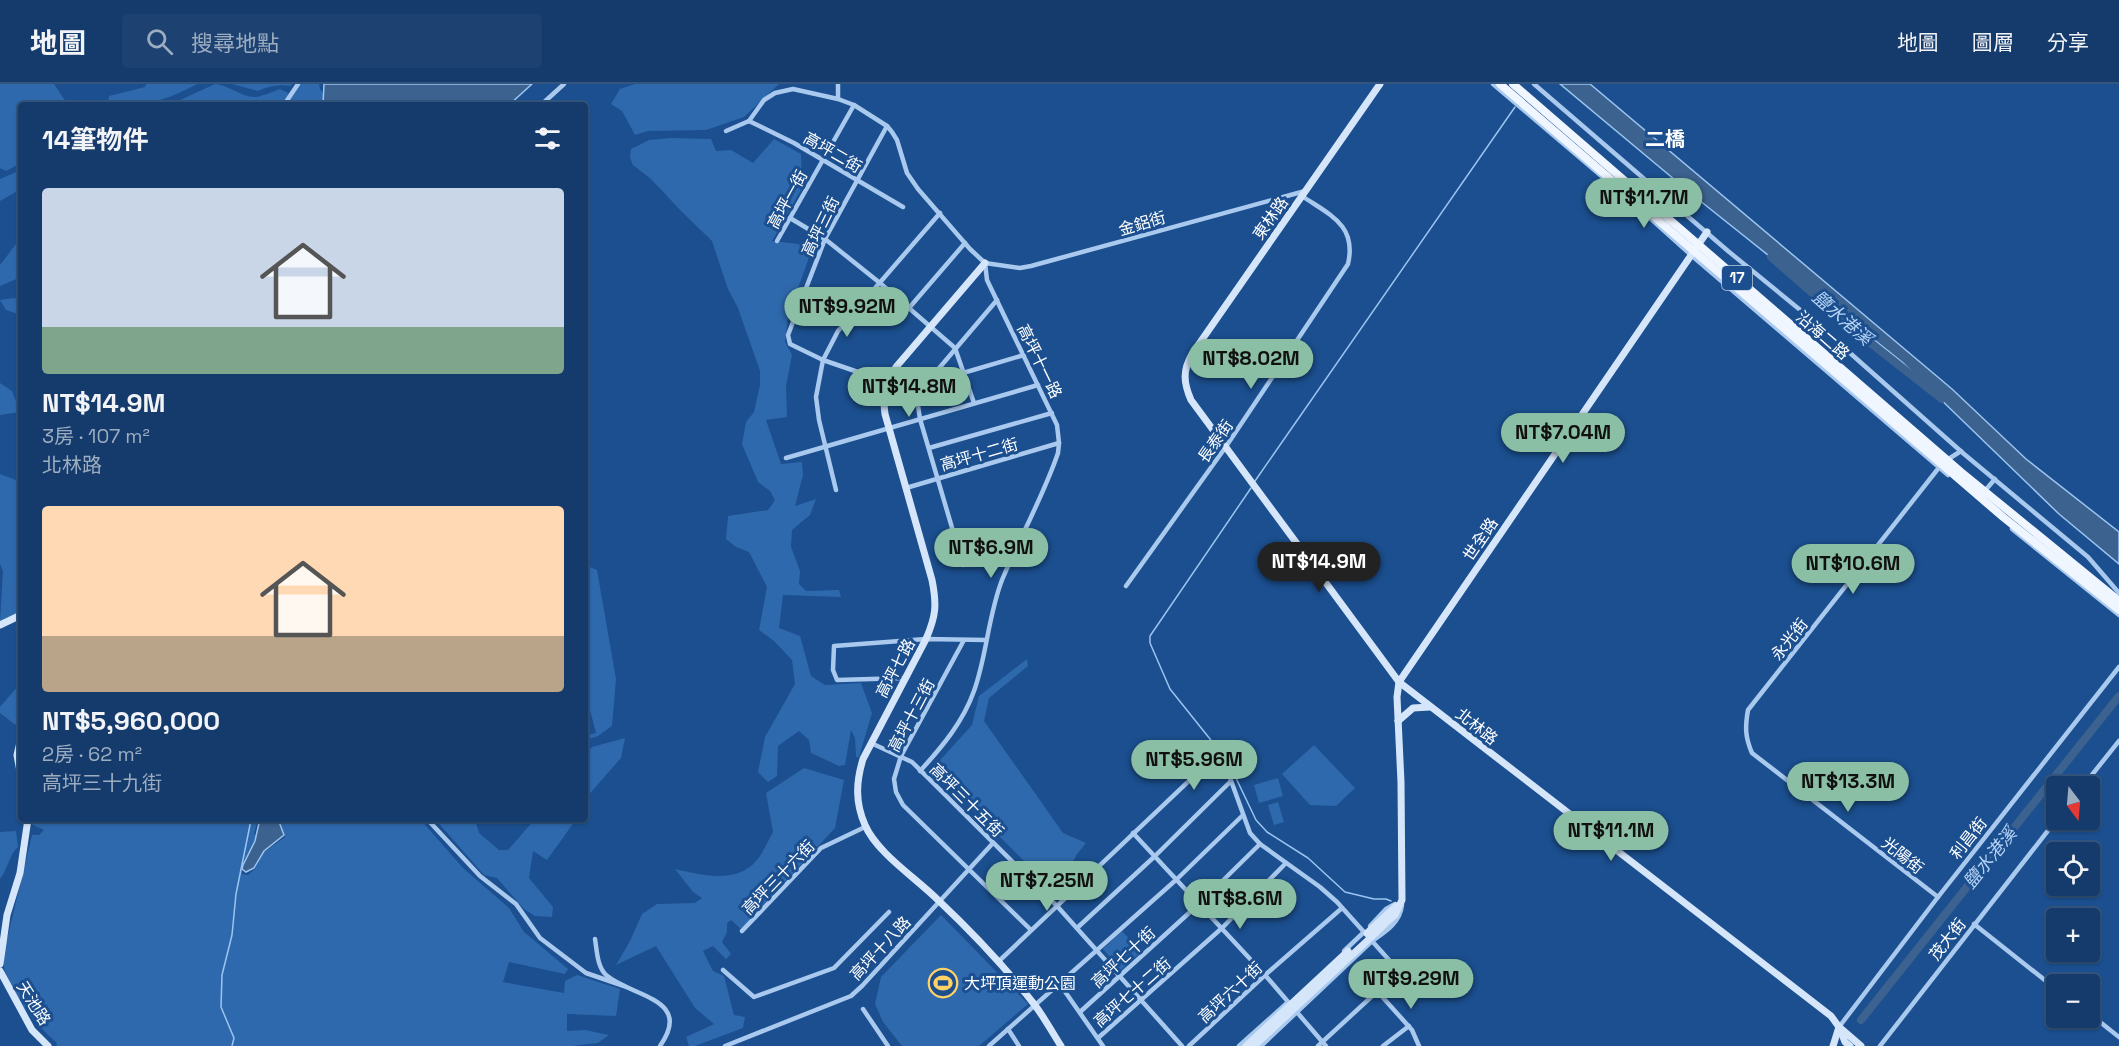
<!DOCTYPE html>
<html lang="zh-TW">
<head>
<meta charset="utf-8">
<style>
	:root { --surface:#143b6b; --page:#1d4271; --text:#f1f3f6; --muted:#9dadc1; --line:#33557e; --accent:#8abfa5 }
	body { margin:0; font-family:"Space Grotesk","Noto Sans TC",sans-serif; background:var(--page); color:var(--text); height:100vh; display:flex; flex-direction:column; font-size:22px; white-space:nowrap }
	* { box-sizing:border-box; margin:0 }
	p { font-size:20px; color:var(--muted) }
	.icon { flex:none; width:33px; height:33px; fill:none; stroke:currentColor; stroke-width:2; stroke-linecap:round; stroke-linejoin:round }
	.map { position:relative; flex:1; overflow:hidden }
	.sheet { position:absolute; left:18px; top:18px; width:570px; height:720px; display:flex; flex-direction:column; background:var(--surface); border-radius:6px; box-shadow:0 2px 4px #0004,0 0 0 2px var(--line) }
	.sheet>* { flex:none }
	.needle { width:39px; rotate:164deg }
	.buttons { position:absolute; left:2046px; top:692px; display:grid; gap:12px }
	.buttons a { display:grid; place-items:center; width:54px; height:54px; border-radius:6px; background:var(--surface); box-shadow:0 2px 4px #0004,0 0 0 2px var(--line); font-size:30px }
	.price { position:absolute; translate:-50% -51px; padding:0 14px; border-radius:21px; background:var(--accent); color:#111; font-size:20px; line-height:39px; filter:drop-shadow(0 2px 3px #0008) }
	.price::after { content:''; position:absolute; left:50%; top:36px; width:18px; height:14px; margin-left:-9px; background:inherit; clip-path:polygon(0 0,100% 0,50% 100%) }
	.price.selected { background:#222; color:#fff }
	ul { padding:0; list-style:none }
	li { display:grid; align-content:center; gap:12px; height:318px; padding:0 24px }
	li span { display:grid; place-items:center; height:186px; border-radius:6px; color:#555 }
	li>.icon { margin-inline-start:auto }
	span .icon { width:108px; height:108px; fill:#fffc; stroke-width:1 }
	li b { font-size:26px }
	h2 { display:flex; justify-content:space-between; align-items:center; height:72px; padding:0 24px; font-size:26px }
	header { display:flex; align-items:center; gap:36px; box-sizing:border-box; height:84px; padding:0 30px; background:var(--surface); border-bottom:2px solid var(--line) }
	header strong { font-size:28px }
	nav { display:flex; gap:33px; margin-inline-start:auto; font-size:21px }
	.search { width:420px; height:54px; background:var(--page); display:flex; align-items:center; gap:15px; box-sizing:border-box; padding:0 21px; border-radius:6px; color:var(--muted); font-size:22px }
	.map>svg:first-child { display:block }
	.green { fill:#2e69ad }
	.water { fill:#3c6290; stroke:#9cc4f0; stroke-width:1.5 }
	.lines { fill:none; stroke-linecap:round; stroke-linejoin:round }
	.stream { stroke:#9cc4f0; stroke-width:1.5 }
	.river { stroke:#3c6290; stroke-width:8 }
	.street { stroke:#a9c9ee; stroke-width:4.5 }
	.secondary { stroke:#d6e6fa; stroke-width:7 }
	.primary { stroke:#f0f6ff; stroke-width:8 }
	.labels { text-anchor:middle; stroke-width:6; stroke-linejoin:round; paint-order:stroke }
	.shield { fill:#1b4f8f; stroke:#bbcadd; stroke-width:1.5 }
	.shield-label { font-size:15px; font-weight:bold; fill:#fff }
	.street-label { font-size:16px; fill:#fff; stroke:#1b4f8f }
	.poi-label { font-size:16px; fill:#fff; stroke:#1b4f8f; text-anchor:start }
	.water-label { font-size:18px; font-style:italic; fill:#b5d3f5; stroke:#1b4f8f }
	.quarter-label { font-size:20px; font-weight:bold; fill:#fff; stroke:#1b4f8f }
</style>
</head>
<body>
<header>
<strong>地圖</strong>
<div class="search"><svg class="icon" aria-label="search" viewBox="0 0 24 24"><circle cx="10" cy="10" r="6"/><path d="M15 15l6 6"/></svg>搜尋地點</div>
<nav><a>地圖</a><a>圖層</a><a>分享</a></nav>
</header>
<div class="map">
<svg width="2119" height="962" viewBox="0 0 2119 962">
	<rect width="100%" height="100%" fill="#1b4f8f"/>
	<g class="green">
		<path d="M0,0H54L68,21H21V79L6,87L0,84Z"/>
		<path d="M146,0H197C170,15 140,25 108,20L109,12L145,3Z"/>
		<path d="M215,0C229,1 243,14 256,13C264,12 273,7 280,5L290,10L281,21H156L180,16Z"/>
		<path d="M232,0H292L291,2C278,0 269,2 258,7Z"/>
		<path d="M300,0H319L320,5L329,17L326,21H287Z"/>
		<path d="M635,0H779L744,33L706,46L648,47L635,51L622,27L611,20L620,5Z"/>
		<path d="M671,54L711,55L716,67L731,66L753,79L774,55L801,70L802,104L772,157L799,160L811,168L788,232L785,258L792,271L786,302L787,333L766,336L781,380L802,378L803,391L795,422L816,415L810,431L792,446L791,463L800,487L799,500L806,507L839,506L841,513L783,511L779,544L800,552L811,592L825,601L861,599L872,629L859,673H856L855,654L851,646L845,681L839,682L811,669L809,656L799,647L778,662L777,692L768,698L758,688L765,653L795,600L792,576L774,557L759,546L767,503L749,468L736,463L726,455L728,432L768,426L775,416L770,407L758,398L742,360L746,338L754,328L760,301V287L738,224L728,205L712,157L682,128L651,95L633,81L630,74L631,65L649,56Z"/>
		<path d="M21,86V105L0,117V95Z"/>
		<path d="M16,160H21V193L0,202V181Z"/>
		<path d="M14,214L21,216V231L6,226L0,216Z"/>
		<path d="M0,299L12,307L20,328L0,331Z"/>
		<path d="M0,390L21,398V528L0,537L3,487L0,480Z"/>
		<path d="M585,476L587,482L597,486L616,595L612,642L598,652L585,656V652L596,649L585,607Z"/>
		<path d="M1027,575L1028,582L989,614L984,637L1063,749L1086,759L1077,770L1067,789L1037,790L932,685L972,641L979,612Z"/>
		<path d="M18,602L21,603V639L17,642L0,629V623Z"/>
		<path d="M625,654L621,674L585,715V672L592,663Z"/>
		<path d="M1314,661L1355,704L1336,722L1310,721L1282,690Z"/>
		<path d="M804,684L844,696L835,744L741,845L731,836L727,839V848L722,858L731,870L726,875L713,862L703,867L713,887L724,892L734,931L745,933L743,944L695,962H689L686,953L714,940L695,924L656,862L616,881L630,857L642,830L657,820L695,819L702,814L693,808L675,785C700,791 737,800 756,777C763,769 768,757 773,748L766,709Z"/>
		<path d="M1278,694L1283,712L1259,719L1254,701Z"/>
		<path d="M1278,718L1284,738L1274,741L1268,721Z"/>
		<path d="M31,735H258L254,750L262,753C254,764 241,776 242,790L248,791L255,785L264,768L285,753L279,735H420L463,784L509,824L524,848L568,885L565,890L509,878L503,898L564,909L565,897L577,891L620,905L616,932L567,930V947L585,946L609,951L598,959L572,962H57L56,958C35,940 14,914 5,887C3,882 4,874 4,868L32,751H39L44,746L31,740Z"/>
		<path d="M435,735H479L476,739L479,749L499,766H508L535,735H572L575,737L547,776L533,767L529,794L553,823L552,833L535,832L524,825L497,794L484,791Z"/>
		<path d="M16,747L18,763C9,771 8,785 0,795V748Z"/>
		<path d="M941,831L1028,920L979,962H902L883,938L875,920L881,893Z"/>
		<path d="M1122,847L1141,868L1121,886L1103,865Z"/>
	</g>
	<g class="water">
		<path d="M324,0H532L509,21H323Z"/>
		<path d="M1560,0H1590L1952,305L2026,375L2119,448V480L2059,430L1902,278L1699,116Z"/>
		<path d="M253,735H278L284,751L264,767L254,784L246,788L242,785L243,781L255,757L259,739Z"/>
	</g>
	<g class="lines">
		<g class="stream">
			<path d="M1255,397L1515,23"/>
			<path d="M1251,404L1150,552V559L1170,605L1218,665L1235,692L1256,736L1267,748L1308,774L1345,808L1374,815H1386L1391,817"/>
			<path d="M232,962L234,954L221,923L222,891L232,851L236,810L250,741L248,735"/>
		</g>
		<g class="river">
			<path d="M1771,173L1859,250L1942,315"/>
			<path d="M1861,936L2119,612"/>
		</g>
		<g class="street">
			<path d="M838,0V15"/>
			<path d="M1493,0L1632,118"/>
			<path d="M1534,0L1728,167L1815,238L1964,370L2088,473L2119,509"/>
			<path d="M284,21L298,0"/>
			<path d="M541,21L564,0"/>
			<path d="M749,37L764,16L775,9L793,5L838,15L854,21L887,42L892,48L897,56L907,89L918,105L970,165L985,179L987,196L1057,341L1059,359L1058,369C1043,413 1020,453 1002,496C988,532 987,571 974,607C963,638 942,663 920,687"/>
			<path d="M749,37L794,59L903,123"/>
			<path d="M887,42L825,155L788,251L790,260L823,276L887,298"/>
			<path d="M726,47L749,37"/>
			<path d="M1630,116L1691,171L1948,391"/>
			<path d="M790,134L825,155L880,199L955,264L974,319"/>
			<path d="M777,157L854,21"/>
			<path d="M985,179L1020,184L1031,182L1305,107"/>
			<path d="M909,224L965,159"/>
			<path d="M963,289L1024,271"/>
			<path d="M929,364L1052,329"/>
			<path d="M786,374L1038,301"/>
			<path d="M1947,376L1961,367"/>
			<path d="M906,404L1059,359"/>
			<path d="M836,406L819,336L816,313L823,276L838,247L940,129"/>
			<path d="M1983,409L1995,395"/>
			<path d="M2012,445L2119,531"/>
			<path d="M963,481L920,335L917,315L918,309L997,216"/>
			<path d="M1126,502L1225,364L1348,180C1357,141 1330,131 1302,112"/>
			<path d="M964,556L901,672L894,695L896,708L903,721L1031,846"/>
			<path d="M905,594L837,596L833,586L834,562L926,555L986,556"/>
			<path d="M871,659L912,678L1057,822L1182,962"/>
			<path d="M2083,702L2119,657"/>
			<path d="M427,735L480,792L516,820L540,854L586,889L624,902"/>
			<path d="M1133,749L1265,891L1326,962"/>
			<path d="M1938,813L1752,669C1745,653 1745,643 1748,626L1941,381"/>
			<path d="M1974,840L2056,905"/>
			<path d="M1370,842L1386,825L1395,820"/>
			<path d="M1077,844L1154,773L1231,697"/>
			<path d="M742,847L821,764L865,743"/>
			<path d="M595,855C597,867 597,882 606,891C631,913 694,914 660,962"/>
			<path d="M1344,867L1364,848"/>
			<path d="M998,878L1211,676L1217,674L1225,680L1250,749L1260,760L1320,803L1337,818L1398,886L1394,892L1318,962"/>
			<path d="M723,886L754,913L834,884L889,828"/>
			<path d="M1059,899L1103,962"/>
			<path d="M1377,907L1412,946L1419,962"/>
			<path d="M863,925L888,962"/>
			<path d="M1080,928L1200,819L1260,760"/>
			<path d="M2090,930L2119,953"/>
			<path d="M1839,943L1938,813L2119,583"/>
			<path d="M1008,945L1019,962"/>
			<path d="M1098,954L1222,844L1286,779"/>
			<path d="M725,962L851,912L862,902L993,759"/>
			<path d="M989,962L1177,795L1243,731"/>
			<path d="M1189,962L1265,891L1342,824"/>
			<path d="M1239,962L1287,919"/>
			<path d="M1261,962L1372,857C1385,848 1400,839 1402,821"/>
			<path d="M1383,962L1409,942"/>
			<path d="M1880,962L2057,735"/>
		</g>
		<g class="secondary">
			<path d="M1380,0L1192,270C1183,286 1183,298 1191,316L1399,598L1831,932L1839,943L1861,962"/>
			<path d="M985,179L896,283C887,299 882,311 885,330L932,496C937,521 936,532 926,555L863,675C856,698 855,718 865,741C877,769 916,794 938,816C972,848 1005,883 1034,920C1044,933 1052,948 1061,962"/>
			<path d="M0,541L21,531"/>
			<path d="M1398,637L1413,624L1430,623"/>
			<path d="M21,654L17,671L21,693"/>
			<path d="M1367,849L1396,822"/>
			<path d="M0,880L7,831L20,789L28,735"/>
			<path d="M0,887L32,946L48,962"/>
			<path d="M1839,943L1845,958L1850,962"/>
			<path d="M1246,962L1348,867"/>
			<path d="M1254,962L1395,831L1402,816L1401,698L1397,613L1399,598L1707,148"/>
			<path d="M1833,962L1839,943"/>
		</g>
		<g class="primary">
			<path d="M1500,0L2003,433L2119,526"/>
			<path d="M1513,0L1961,388L2119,517"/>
		</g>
	</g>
	<defs>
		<g id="stadium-ring" transform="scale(1.5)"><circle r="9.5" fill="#1b4f8f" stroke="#ffd166" stroke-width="1.5"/><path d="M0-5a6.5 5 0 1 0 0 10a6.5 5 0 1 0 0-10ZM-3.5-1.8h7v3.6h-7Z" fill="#ffd166"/></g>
	</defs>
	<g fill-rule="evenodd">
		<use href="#stadium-ring" x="943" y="899"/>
	</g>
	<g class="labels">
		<rect class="shield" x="1722" y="182" width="30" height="24" rx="4.5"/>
		<g class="shield-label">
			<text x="1737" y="199">17</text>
		</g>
		<g class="street-label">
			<text transform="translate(833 68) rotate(30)" y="6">高坪二街</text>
			<text transform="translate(787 115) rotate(-61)" y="6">高坪一街</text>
			<text transform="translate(1270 134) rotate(-55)" y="6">東林路</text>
			<text transform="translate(1142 139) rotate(-16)" y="6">金鋁街</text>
			<text transform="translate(820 142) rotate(-64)" y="6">高坪三街</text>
			<text transform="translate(1823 251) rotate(41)" y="6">沿海二路</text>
			<text transform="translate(1040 277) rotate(64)" y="6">高坪十一路</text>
			<text transform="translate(1215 357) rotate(-55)" y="6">長泰街</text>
			<text transform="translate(979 370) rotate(-16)" y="6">高坪十二街</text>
			<text transform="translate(1480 455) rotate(-56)" y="6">世全路</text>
			<text transform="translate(1789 555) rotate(-52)" y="6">永光街</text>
			<text transform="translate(895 584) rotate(-62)" y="6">高坪七路</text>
			<text transform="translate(911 631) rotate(-62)" y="6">高坪十三街</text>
			<text transform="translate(1477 642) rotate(38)" y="6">北林路</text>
			<text transform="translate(967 716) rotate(45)" y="6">高坪三十五街</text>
			<text transform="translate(1968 754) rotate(-52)" y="6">利昌街</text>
			<text transform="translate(1903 771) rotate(38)" y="6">光陽街</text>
			<text transform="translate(778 793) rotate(-46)" y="6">高坪三十六街</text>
			<text transform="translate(1947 855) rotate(-52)" y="6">茂大街</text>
			<text transform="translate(880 864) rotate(-47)" y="6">高坪十八路</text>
			<text transform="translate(1123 873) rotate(-43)" y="6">高坪七十街</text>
			<text transform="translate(1132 908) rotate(-41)" y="6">高坪七十二街</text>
			<text transform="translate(1230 908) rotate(-43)" y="6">高坪六十街</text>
			<text transform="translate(34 919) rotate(58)" y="6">天池路</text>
		</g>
		<g class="poi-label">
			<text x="964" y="905">大坪頂運動公園</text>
		</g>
		<g class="water-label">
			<text transform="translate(1842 234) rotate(41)" y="6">鹽水港溪</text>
			<text transform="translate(1990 774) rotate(-51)" y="6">鹽水港溪</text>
		</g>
		<g class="quarter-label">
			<text x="1665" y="62">二橋</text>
		</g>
	</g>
</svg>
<div class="buttons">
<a><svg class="needle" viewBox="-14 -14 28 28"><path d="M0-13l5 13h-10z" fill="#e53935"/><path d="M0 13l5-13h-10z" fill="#9dadc1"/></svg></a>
<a><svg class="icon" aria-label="locate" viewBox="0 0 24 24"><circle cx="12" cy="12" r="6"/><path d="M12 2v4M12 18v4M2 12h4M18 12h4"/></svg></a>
<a>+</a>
<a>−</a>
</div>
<b class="price" style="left:1644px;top:145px">NT$11.7M</b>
<b class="price" style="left:847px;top:254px">NT$9.92M</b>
<b class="price" style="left:1251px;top:306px">NT$8.02M</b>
<b class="price" style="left:909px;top:334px">NT$14.8M</b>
<b class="price" style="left:1563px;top:380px">NT$7.04M</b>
<b class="price" style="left:991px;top:495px">NT$6.9M</b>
<b class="price selected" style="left:1319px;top:509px">NT$14.9M</b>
<b class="price" style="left:1853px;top:511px">NT$10.6M</b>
<b class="price" style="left:1194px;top:707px">NT$5.96M</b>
<b class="price" style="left:1848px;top:729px">NT$13.3M</b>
<b class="price" style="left:1611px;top:778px">NT$11.1M</b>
<b class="price" style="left:1047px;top:828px">NT$7.25M</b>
<b class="price" style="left:1240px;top:846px">NT$8.6M</b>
<b class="price" style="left:1411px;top:926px">NT$9.29M</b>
<section class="sheet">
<h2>14筆物件<svg class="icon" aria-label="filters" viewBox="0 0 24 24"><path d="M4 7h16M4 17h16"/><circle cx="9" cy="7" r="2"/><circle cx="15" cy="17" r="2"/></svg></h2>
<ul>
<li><span style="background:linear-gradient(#c9d6e8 75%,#7fa58c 0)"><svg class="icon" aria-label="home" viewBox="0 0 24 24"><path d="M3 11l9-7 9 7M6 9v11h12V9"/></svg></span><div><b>NT$14.9M</b><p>3房 · 107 m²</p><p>北林路</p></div></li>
<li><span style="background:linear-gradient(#ffd9b3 70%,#b9a48a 0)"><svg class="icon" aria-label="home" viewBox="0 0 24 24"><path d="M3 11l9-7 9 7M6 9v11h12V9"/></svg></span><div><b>NT$5,960,000</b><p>2房 · 62 m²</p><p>高坪三十九街</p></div></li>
</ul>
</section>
</div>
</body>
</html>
